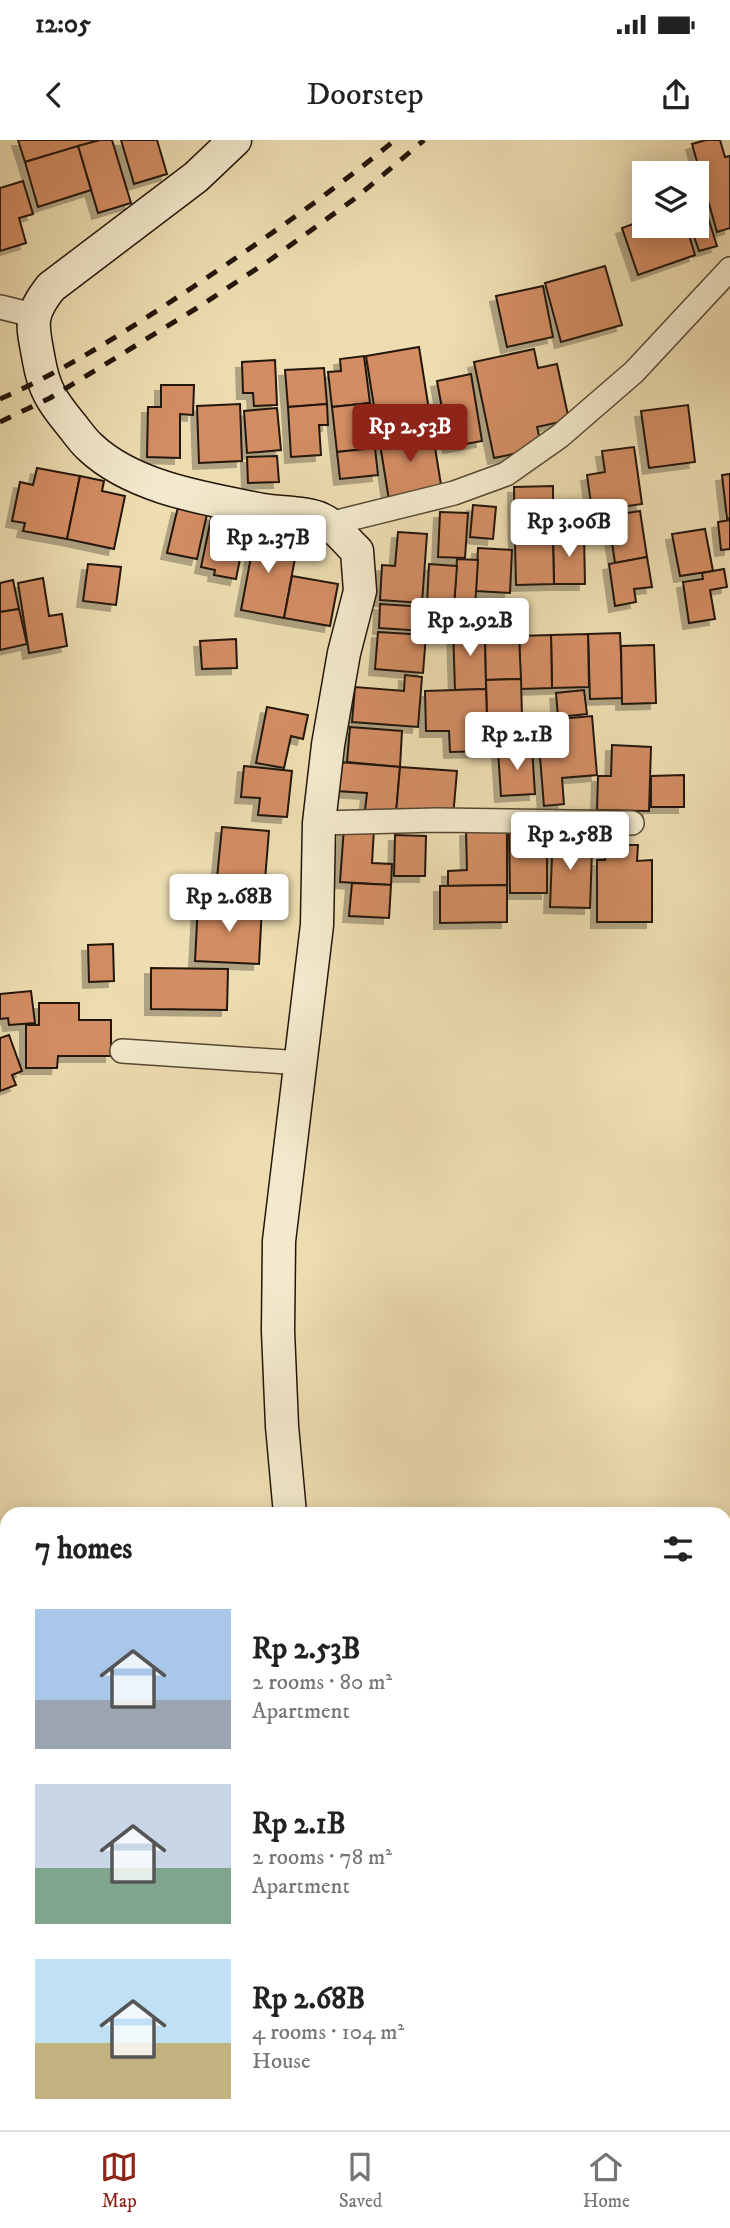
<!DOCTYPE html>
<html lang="en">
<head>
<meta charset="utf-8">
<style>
	:root { --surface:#fff; --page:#f2f2f2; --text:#222; --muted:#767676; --line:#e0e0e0; --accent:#8f2418 }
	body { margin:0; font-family:"IM FELL DW Pica",serif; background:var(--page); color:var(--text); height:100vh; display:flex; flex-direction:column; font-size:26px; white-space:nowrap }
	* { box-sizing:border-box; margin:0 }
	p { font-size:23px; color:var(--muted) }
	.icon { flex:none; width:38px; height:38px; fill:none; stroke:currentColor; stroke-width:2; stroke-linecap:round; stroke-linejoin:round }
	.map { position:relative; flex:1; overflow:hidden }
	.panel { position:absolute; left:0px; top:1367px; width:732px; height:625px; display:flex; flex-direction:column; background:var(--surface); border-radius:21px 21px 0 0; box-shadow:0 4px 18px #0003 }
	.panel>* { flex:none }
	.tools { position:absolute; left:632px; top:21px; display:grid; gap:14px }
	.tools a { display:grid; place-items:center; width:77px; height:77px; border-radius:0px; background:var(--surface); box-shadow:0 4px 18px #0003; font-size:35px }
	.price { position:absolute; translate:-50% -60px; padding:0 16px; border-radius:7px; background:#fff; color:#222; font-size:23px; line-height:46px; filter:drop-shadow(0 2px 4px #0008) }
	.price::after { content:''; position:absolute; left:50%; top:42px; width:21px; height:16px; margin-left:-10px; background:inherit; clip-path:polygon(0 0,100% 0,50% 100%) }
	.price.current { background:var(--accent); color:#fff }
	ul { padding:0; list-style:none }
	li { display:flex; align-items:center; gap:21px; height:175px; padding:0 35px }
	li span { display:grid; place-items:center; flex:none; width:196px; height:140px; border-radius:0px; color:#555 }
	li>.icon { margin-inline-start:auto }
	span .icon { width:84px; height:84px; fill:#fffc; stroke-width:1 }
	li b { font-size:30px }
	h2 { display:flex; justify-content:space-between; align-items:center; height:84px; padding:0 35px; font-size:30px }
	.status { display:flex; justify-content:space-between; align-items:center; height:49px; padding:0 35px; background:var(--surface); direction:ltr }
	.status svg { height:19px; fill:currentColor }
	header { display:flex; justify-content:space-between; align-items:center; height:91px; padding:0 35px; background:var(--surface); font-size:32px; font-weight:600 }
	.menu { display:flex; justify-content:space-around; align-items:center; height:98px; border-top:2px solid var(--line); background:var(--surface); font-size:19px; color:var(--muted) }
	.menu a { display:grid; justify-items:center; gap:4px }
	.menu .current { color:var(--accent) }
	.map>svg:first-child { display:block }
	.building { fill:#d38d63; stroke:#23160b; stroke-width:2; filter:url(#shadow) }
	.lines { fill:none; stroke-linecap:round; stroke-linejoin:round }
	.street-casing { stroke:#564834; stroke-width:26 }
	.secondary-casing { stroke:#23160b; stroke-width:35 }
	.street { stroke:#f3e9cc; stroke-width:23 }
	.secondary { stroke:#f3e9cc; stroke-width:32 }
	.rail { stroke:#23160b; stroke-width:5; stroke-dasharray:12 12; stroke-linecap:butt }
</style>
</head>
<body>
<div class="status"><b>12:05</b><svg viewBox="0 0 49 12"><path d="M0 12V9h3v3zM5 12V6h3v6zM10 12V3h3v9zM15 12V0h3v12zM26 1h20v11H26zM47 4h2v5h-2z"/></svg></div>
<header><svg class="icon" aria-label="back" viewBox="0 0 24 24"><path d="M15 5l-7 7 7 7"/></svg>Doorstep<svg class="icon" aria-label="share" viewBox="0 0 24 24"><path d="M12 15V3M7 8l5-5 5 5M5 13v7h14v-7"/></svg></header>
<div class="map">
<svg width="730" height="1990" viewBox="0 0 730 1990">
	<defs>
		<filter id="shadow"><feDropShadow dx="-6" dy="6" stdDeviation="0" flood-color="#0004"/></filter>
	</defs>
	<rect width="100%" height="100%" fill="#edddb1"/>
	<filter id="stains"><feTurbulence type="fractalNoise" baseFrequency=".00286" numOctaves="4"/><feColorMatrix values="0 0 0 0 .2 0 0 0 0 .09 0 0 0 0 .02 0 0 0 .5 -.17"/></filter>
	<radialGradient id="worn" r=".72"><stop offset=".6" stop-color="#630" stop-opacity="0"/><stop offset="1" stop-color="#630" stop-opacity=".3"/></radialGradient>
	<g class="building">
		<path d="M18,0H100L25,22Z"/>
		<path d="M100,0H112L131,63L98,73L78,6Z"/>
		<path d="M121,0H157L167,34L134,44Z"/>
		<path d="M706,0H720L725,17L730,16V88L717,92L692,4Z"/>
		<path d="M78,6L91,50L38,67L25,22Z"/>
		<path d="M23,41L33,74L19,78L26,103L0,111V48Z"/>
		<path d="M697,42L717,106L699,111L692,91L682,94L679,86H696Z"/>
		<path d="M644,80V86H677L681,97L689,95L695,115L638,135L622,88Z"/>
		<path d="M605,126L622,185L561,202L545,143Z"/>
		<path d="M543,146L553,197L507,207L496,156Z"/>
		<path d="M419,207L432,289L379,298L366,216Z"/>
		<path d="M534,209L538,228L557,224L569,280L537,287L542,308L494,318L474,222Z"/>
		<path d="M364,216L370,263L332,267L328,232L341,231L340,219Z"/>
		<path d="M275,220L277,265L254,266L253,253H243L242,222Z"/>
		<path d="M324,228L327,264L288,267L285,230Z"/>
		<path d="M471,234L482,301L449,307L437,241Z"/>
		<path d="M161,245H194L193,275L180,274V318L147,317L148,267H161Z"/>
		<path d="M370,263L375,308L337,312L332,267Z"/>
		<path d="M240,264L242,321L199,323L197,266Z"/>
		<path d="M327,264L328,285H319L321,315L291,317L288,267Z"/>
		<path d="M688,265L695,322L649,328L641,271Z"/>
		<path d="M277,268L281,310L247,313L244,271Z"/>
		<path d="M432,289L442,351L389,360L379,298Z"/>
		<path d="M634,307L642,364L592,371L587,335L605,332L602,311Z"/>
		<path d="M375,308L378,335L340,339L337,312Z"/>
		<path d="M277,316L279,342L248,343L247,317Z"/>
		<path d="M37,328L80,336L67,399L23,391L25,383L12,381L20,342L33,345Z"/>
		<path d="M730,334V378L727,379L722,335Z"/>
		<path d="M80,336L104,341L102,351L125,356L114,409L67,399Z"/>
		<path d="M553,346V402L515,403L514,347Z"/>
		<path d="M473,365L496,367L493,399L470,397Z"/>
		<path d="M178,367L207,374L197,419L167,413Z"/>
		<path d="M640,371L647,417L615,423L608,376Z"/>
		<path d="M440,372L468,373L465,418L438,417Z"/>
		<path d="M212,374L241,380L234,412L241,414L236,439L214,435L215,430L201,427Z"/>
		<path d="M730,380V409L721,410L718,382Z"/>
		<path d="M257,385L284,389L279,416L295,418L284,478L241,470Z"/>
		<path d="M705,389L713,431L680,436L672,394Z"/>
		<path d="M398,392L427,394L422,463L380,460L382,425L395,426Z"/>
		<path d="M553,395H584L585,444H554Z"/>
		<path d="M553,402L554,444L516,445L515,403Z"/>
		<path d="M478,408L512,410L510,453L476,451Z"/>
		<path d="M647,417L652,447L634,449L636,462L615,466L609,424Z"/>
		<path d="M457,419L478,420L475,467L454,466Z"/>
		<path d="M88,424L121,427L116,465L83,461Z"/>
		<path d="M429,424L457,426L454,466L427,464Z"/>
		<path d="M724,429L727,447L710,450L715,479L689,483L683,442L703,439L702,433Z"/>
		<path d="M292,436L338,444L330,486L284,478Z"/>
		<path d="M43,438L49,476L62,474L67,506L29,513L18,443Z"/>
		<path d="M13,440L19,469L0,472V443Z"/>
		<path d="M380,464L426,467L425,491L379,488Z"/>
		<path d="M19,469L27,504L0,510V472Z"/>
		<path d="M485,487L486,549L455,550L453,488Z"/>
		<path d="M378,492L426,495L423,533L375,529Z"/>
		<path d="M620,493L623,558L590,559L588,494Z"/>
		<path d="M588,494L589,547L552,548L551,495Z"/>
		<path d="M551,495L552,548L521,549L519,496Z"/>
		<path d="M519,496L521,539L486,540L485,497Z"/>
		<path d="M236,499L237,528L202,529L200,501Z"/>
		<path d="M654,505L656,563L622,564L621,506Z"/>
		<path d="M405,535L422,537L418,587L352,582L355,547L404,551Z"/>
		<path d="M521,539L522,577L487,578L486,540Z"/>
		<path d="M486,549L488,611L450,612L449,591H426L425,551Z"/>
		<path d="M584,550L587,574L558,577L556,553Z"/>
		<path d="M267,567L308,575L303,599L291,596L284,628L256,623Z"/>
		<path d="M592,576L597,635L562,638L564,664L544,666L537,581Z"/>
		<path d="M350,587L402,591L400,627L347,622Z"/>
		<path d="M612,605L651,607L649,671L597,670L598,636H611Z"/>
		<path d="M532,607L535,654L501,656L498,610Z"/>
		<path d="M339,622L400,627L396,673L365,670L367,653L336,651Z"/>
		<path d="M244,626L292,631L287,677L258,675L260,658L241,657Z"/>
		<path d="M400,627L457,631L453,677L396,673Z"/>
		<path d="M684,635V667H651V636Z"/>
		<path d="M547,686V753H510L509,687Z"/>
		<path d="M222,687L269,691L264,752L216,748Z"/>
		<path d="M344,687L374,689L372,723L392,724L391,745L340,742Z"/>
		<path d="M466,690H507V745L448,746V731L467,730Z"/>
		<path d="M553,691L579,692L578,710L592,711L590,768L550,767Z"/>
		<path d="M395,695L426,696L425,736H394Z"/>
		<path d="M605,705H638L637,721L652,720V782H597V720H605Z"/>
		<path d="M352,743L391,745L389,778L349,776Z"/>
		<path d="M507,745V782L440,783V746Z"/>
		<path d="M198,764L262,766L259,824L195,821Z"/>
		<path d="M113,804L114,841L89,842L88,805Z"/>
		<path d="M151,828L228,829L227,870L151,869Z"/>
		<path d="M31,851L35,883L9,885L8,878L0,879V854Z"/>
		<path d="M39,863H79V880H111V916H58L57,928H26V885H39Z"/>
		<path d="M9,895L22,931L12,935L16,945L0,951V898Z"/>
	</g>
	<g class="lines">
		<g class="street-casing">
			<g id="street">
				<path d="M0,167L33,175"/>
				<path d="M329,384L454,353L506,334L560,296L634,232L730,129"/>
				<path d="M319,683L437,680L632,683"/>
				<path d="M122,911L302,923"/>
				<path d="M0,1574L7,1572"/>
			</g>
		</g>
		<g class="secondary-casing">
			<g id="secondary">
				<path d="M235,0L196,37L51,147C27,177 33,186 39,221C44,249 52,261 69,282C76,290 82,300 90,307C133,348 207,359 263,370C280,373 307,372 321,379C335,385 346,401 357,411L360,451L344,513L328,605L319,683L317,785L279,1101L278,1191L282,1286L290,1374"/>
				<path d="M362,1984L363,1990"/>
			</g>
		</g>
		<use href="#street" class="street"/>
		<use href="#secondary" class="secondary"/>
		<g class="rail">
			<path d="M0,259C68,229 131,188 193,147C263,100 331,53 395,0"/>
			<path d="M0,282L50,258L197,168L270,120L357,57L424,0"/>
		</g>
	</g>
	<rect width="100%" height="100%" filter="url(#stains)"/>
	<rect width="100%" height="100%" fill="url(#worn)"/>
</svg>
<div class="tools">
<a><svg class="icon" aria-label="layers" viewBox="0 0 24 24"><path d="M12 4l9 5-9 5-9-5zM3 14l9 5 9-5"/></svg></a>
</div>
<b class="price current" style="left:410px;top:324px">Rp 2.53B</b>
<b class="price" style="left:569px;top:419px">Rp 3.06B</b>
<b class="price" style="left:268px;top:435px">Rp 2.37B</b>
<b class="price" style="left:470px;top:518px">Rp 2.92B</b>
<b class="price" style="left:517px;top:632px">Rp 2.1B</b>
<b class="price" style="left:570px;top:732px">Rp 2.58B</b>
<b class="price" style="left:229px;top:794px">Rp 2.68B</b>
<section class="panel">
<h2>7 homes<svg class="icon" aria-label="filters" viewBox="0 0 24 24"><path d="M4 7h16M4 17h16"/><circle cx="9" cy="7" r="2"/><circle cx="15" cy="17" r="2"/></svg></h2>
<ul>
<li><span style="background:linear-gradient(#a9c7e8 65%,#9aa5b1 0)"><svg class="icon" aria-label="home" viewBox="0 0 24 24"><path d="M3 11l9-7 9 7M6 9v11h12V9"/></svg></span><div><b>Rp 2.53B</b><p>2 rooms · 80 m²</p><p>Apartment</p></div></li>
<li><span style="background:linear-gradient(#c9d6e8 60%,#7fa58c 0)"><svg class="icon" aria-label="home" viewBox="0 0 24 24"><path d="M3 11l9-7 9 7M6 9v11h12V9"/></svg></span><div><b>Rp 2.1B</b><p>2 rooms · 78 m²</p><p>Apartment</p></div></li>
<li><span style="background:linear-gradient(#bfe0f5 60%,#c2b280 0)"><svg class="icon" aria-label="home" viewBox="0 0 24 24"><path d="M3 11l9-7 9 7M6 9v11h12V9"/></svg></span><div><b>Rp 2.68B</b><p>4 rooms · 104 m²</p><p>House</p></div></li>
</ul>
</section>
</div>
<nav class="menu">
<a class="current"><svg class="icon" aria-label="map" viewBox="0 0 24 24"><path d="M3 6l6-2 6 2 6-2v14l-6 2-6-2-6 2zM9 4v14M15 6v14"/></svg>Map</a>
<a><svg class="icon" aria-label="saved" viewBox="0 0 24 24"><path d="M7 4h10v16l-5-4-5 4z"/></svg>Saved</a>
<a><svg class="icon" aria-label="home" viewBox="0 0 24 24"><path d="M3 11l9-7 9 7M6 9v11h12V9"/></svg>Home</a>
</nav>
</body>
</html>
